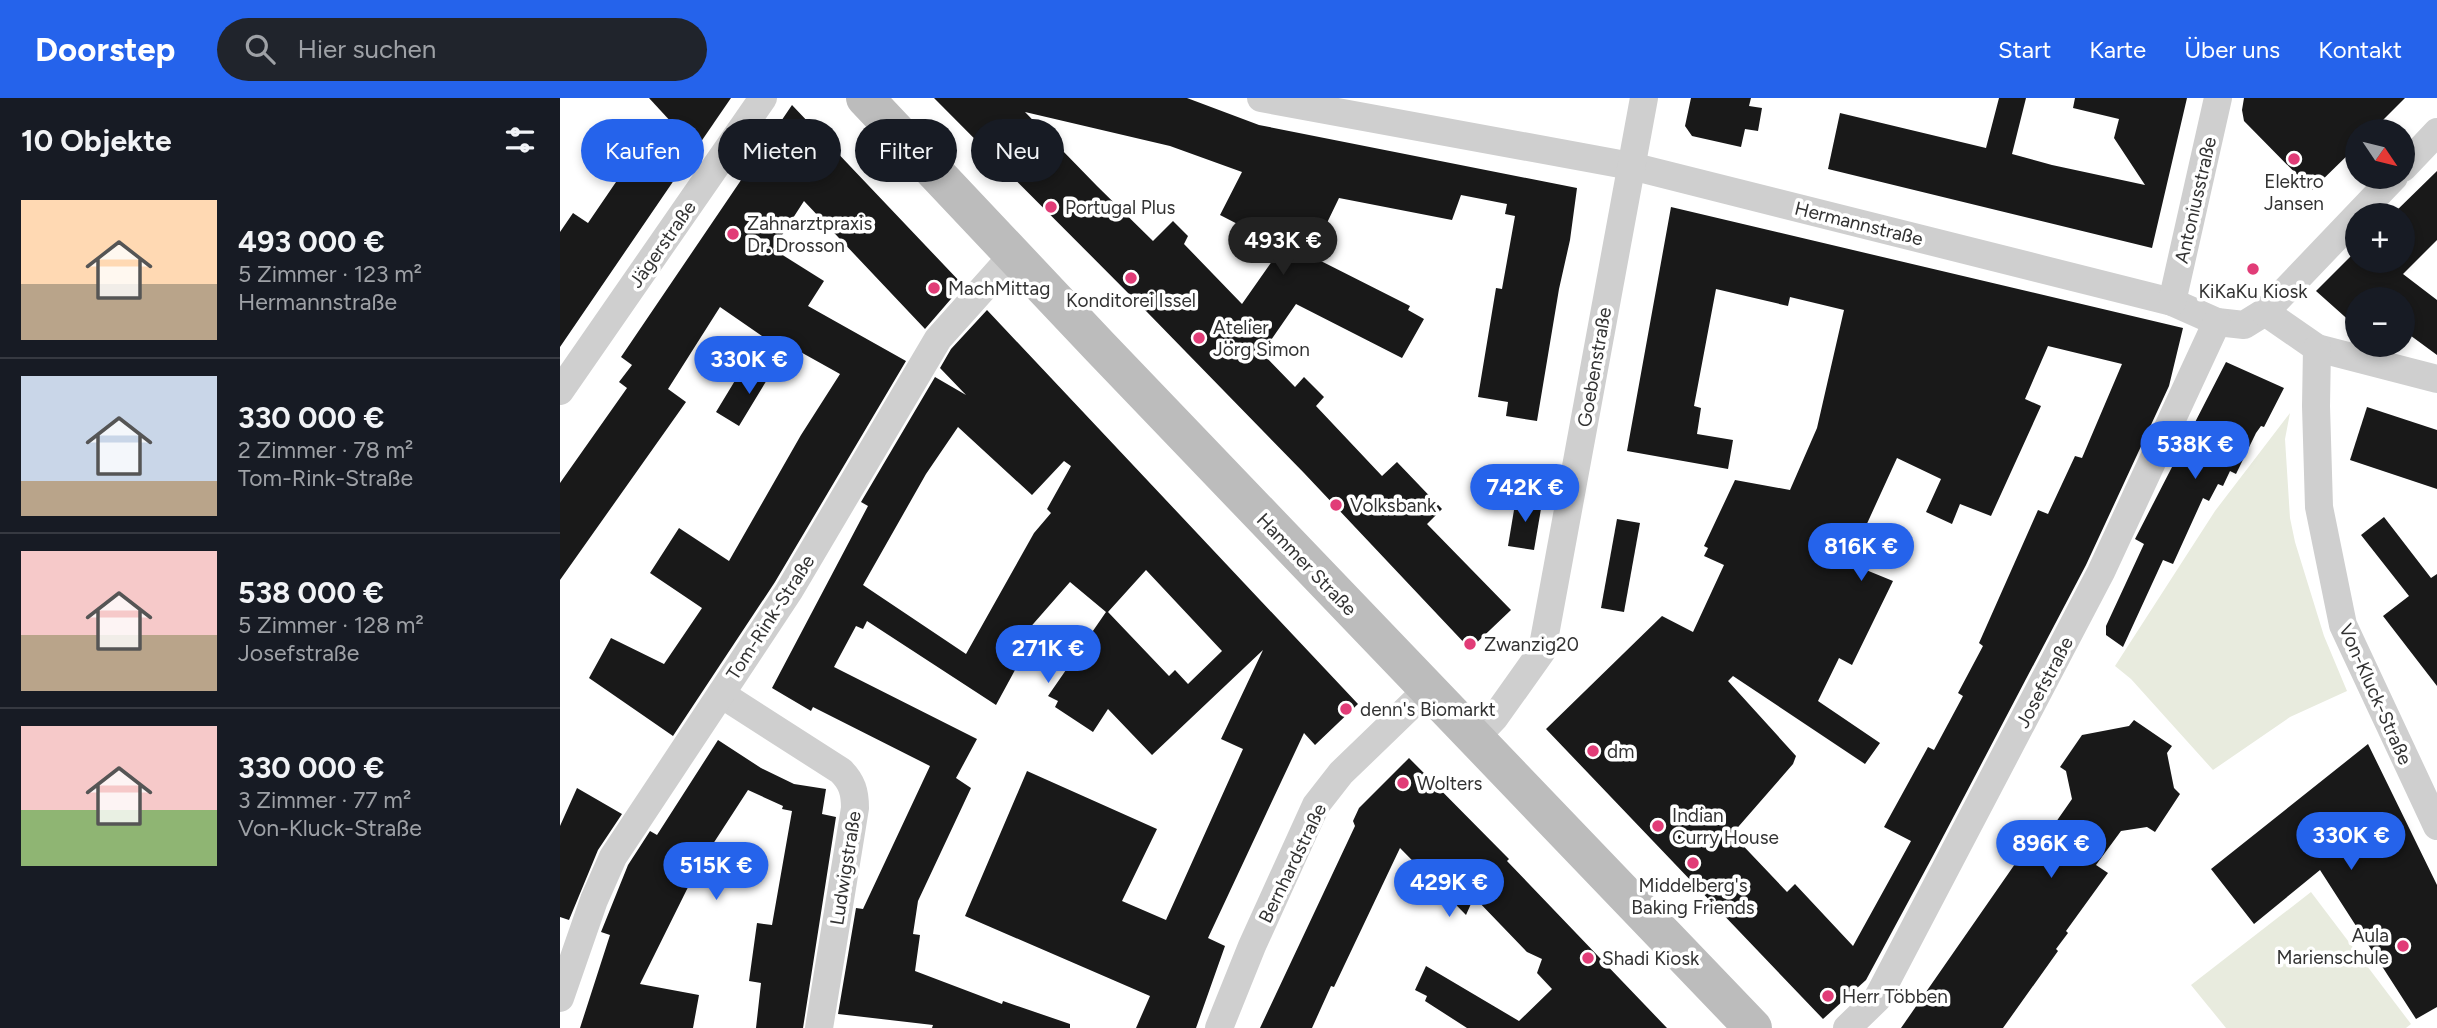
<!DOCTYPE html>
<html lang="de">
<head>
<meta charset="utf-8">
<style>
	:root { --surface:#171b24; --page:#20242c; --text:#f1f3f6; --muted:#9ea1a6; --line:#363941; --accent:#2563eb }
	body { margin:0; font-family:Figtree,sans-serif; background:var(--page); color:var(--text); height:100vh; display:flex; flex-direction:column; font-size:26px; white-space:nowrap }
	* { box-sizing:border-box; margin:0 }
	p { font-size:23px; color:var(--muted) }
	.icon { flex:none; width:38px; height:38px; fill:none; stroke:currentColor; stroke-width:2; stroke-linecap:round; stroke-linejoin:round }
	.map { position:relative; flex:1; overflow:hidden }
	.details { display:flex; flex-direction:column; background:var(--surface); width:560px }
	.details>* { flex:none }
	.top-card { position:absolute; left:21px; top:21px; width:665px; height:63px; display:flex; gap:14px }
	.needle { width:46px; rotate:125deg }
	.buttons { position:absolute; left:1785px; top:21px; display:grid; gap:14px }
	.buttons a { display:grid; place-items:center; width:70px; height:70px; border-radius:50%; background:var(--surface); box-shadow:0 4px 10px #0003; font-size:35px }
	.price { position:absolute; translate:-50% -60px; padding:0 16px; border-radius:24px; background:var(--accent); color:#fff; font-size:23px; line-height:46px; filter:drop-shadow(0 2px 4px #0008) }
	.price::after { content:''; position:absolute; left:50%; top:42px; width:21px; height:16px; margin-left:-10px; background:inherit; clip-path:polygon(0 0,100% 0,50% 100%) }
	.price.active { background:#222; color:#fff }
	ul { padding:0; list-style:none }
	li { display:flex; align-items:center; gap:21px; height:175px; padding:0 21px }
	li+li { border-top:2px solid var(--line) }
	li span { display:grid; place-items:center; flex:none; width:196px; height:140px; border-radius:0px; color:#555 }
	li>.icon { margin-inline-start:auto }
	span .icon { width:84px; height:84px; fill:#fffc; stroke-width:1 }
	li b { font-size:30px }
	h2 { display:flex; justify-content:space-between; align-items:center; height:84px; padding:0 21px; font-size:30px }
	.chip { padding:0 24px; border-radius:32px; background:var(--surface); box-shadow:0 4px 10px #0003; font-size:24px; line-height:63px }
	.chip.active { background:var(--accent); color:#fff }
	header { display:flex; align-items:center; gap:42px; box-sizing:border-box; height:98px; padding:0 35px; background:var(--accent); color:#fff }
	header strong { font-size:33px }
	nav { display:flex; gap:38px; margin-inline-start:auto; font-size:24px }
	.search { width:490px; height:63px; background:var(--page); display:flex; align-items:center; gap:18px; box-sizing:border-box; padding:0 24px; border-radius:38px; color:var(--muted); font-size:26px }
	main { display:flex; flex:1; min-height:0 }
	.map>svg:first-child { display:block }
	.green { fill:#e8ebde }
	.building { fill:#191919; fill-rule:evenodd }
	.lines { fill:none; stroke-linecap:round; stroke-linejoin:round }
	.street { stroke:#cfcfcf; stroke-width:28 }
	.secondary { stroke:#bcbcbc; stroke-width:38 }
	.poi-dot { fill:#e13c77; stroke:#fff; stroke-width:2.5 }
	.labels { text-anchor:middle; stroke-width:7; stroke-linejoin:round; paint-order:stroke }
	.poi-label { font-size:19px; fill:#323232; stroke:#fff; text-anchor:start }
	.street-label { font-size:19px; fill:#323232; stroke:#fff }
</style>
</head>
<body>
<header>
<strong>Doorstep</strong>
<div class="search"><svg class="icon" aria-label="search" viewBox="0 0 24 24"><circle cx="10" cy="10" r="6"/><path d="M15 15l6 6"/></svg>Hier suchen</div>
<nav><a>Start</a><a>Karte</a><a>Über uns</a><a>Kontakt</a></nav>
</header>
<main>
<section class="details">
<h2>10 Objekte<svg class="icon" aria-label="filters" viewBox="0 0 24 24"><path d="M4 7h16M4 17h16"/><circle cx="9" cy="7" r="2"/><circle cx="15" cy="17" r="2"/></svg></h2>
<ul>
<li><span style="background:linear-gradient(#ffd9b3 60%,#b9a48a 0)"><svg class="icon" aria-label="home" viewBox="0 0 24 24"><path d="M3 11l9-7 9 7M6 9v11h12V9"/></svg></span><div><b>493 000 €</b><p>5 Zimmer · 123 m²</p><p>Hermannstraße</p></div></li>
<li><span style="background:linear-gradient(#c9d6e8 75%,#b9a48a 0)"><svg class="icon" aria-label="home" viewBox="0 0 24 24"><path d="M3 11l9-7 9 7M6 9v11h12V9"/></svg></span><div><b>330 000 €</b><p>2 Zimmer · 78 m²</p><p>Tom-Rink-Straße</p></div></li>
<li><span style="background:linear-gradient(#f6c9c9 60%,#b9a48a 0)"><svg class="icon" aria-label="home" viewBox="0 0 24 24"><path d="M3 11l9-7 9 7M6 9v11h12V9"/></svg></span><div><b>538 000 €</b><p>5 Zimmer · 128 m²</p><p>Josefstraße</p></div></li>
<li><span style="background:linear-gradient(#f6c9c9 60%,#8fb573 0)"><svg class="icon" aria-label="home" viewBox="0 0 24 24"><path d="M3 11l9-7 9 7M6 9v11h12V9"/></svg></span><div><b>330 000 €</b><p>3 Zimmer · 77 m²</p><p>Von-Kluck-Straße</p></div></li>
</ul>
</section>
<div class="map">
<svg width="1877" height="930" viewBox="0 0 1877 930">
	<rect width="100%" height="100%" fill="#fff"/>
	<g class="green">
		<path d="M1730,315L1725,341L1730,420L1735,444L1764,538L1787,593L1730,619L1653,672L1571,581L1555,568L1655,413Z"/>
		<path d="M1751,794L1851,926L1846,930H1666L1631,887Z"/>
	</g>
	<g class="building">
		<path d="M89,0H171L136,51Z"/>
		<path d="M374,0H627L699,27L1017,90L1010,142L999,191L977,323L946,318L948,304L918,299L936,190L942,191L955,118L945,116L947,106L901,97L892,122L779,100L751,158L850,208L848,212L864,221L842,260L736,206L702,255L735,289L744,279L764,299L756,308L822,378L837,364L882,411L867,426L951,512L910,551L744,375L587,214ZM465,14L610,48L682,74L660,117L722,149L682,206L624,146L628,138L613,123L593,143L537,88Z"/>
		<path d="M1131,0H1191L1189,8L1202,10L1198,33L1185,31L1181,49L1132,38L1125,28Z"/>
		<path d="M1439,0H1466L1452,56L1492,67L1585,87L1554,40L1559,21L1513,10L1515,0H1627L1592,150L1268,71L1280,15L1426,50Z"/>
		<path d="M1684,0H1845L1812,33H1797V48L1752,92L1684,23L1682,12Z"/>
		<path d="M232,7L403,187L365,231L244,103L213,151L264,183L248,208L346,263L215,484L113,638L29,580L51,540L104,566L142,510L90,475L119,430L169,463L241,337L280,276L228,247L179,328L156,314L202,238L160,209L108,291L126,304L0,482V385L67,290L59,284L72,267L61,259Z"/>
		<path d="M84,43L123,69L0,249V134L13,115L28,125Z"/>
		<path d="M1877,73V142L1843,176L1877,202V257L1843,232V201H1797V222L1793,226L1756,193L1797,152V163H1843V117H1832Z"/>
		<path d="M1111,109L1623,230L1609,288L1526,467L1374,756L1306,882L1263,921L986,631L1102,518L1133,534L1164,467L1144,458L1148,450L1144,448L1175,382L1230,392L1257,330L1284,212L1230,199L1228,208L1156,191L1134,308L1141,310L1137,336L1173,342L1168,371L1067,353ZM1488,248L1562,266L1522,360L1515,358L1488,416L1478,412L1419,545L1423,548L1398,595L1403,598L1374,652L1368,649L1324,729L1351,743L1293,848L1235,786L1227,794L1172,736L1233,666L1236,658L1168,583L1173,578L1305,666L1320,645L1258,603L1279,560L1292,567L1333,483L1289,465L1337,360L1381,381L1366,414L1392,426L1400,406L1431,418L1481,308L1465,301Z"/>
		<path d="M427,212L798,606L755,647L744,635L648,840L665,848L636,930H576L590,898L405,818L467,673L597,731L562,803L606,822L683,651L661,641L703,552L592,657L548,611L533,634L495,609L498,603L488,598L546,514L510,484L467,533L474,537L436,607L307,523L303,531L296,528L274,569L417,641L396,680L411,690L358,803L353,836L360,837L355,873L442,906L443,903L510,926V930H372L373,927L278,916L296,810L303,811L370,668L253,609L251,613L212,590L308,408L301,404L375,279L406,297L380,270L391,251ZM398,329L472,397L504,363L511,368L487,411L491,415L474,435L406,556L303,487L366,376ZM586,472L662,553L628,586L615,572L609,578L548,514Z"/>
		<path d="M1666,264L1724,290L1704,329L1701,328L1696,335L1676,376L1670,373L1663,388L1658,386L1649,403L1643,400L1613,466L1603,462L1563,549L1546,537V528L1584,446L1575,441Z"/>
		<path d="M1807,309L1877,332V391L1790,362Z"/>
		<path d="M956,400L982,405L974,452L948,448Z"/>
		<path d="M1824,419L1871,480L1877,476V588L1823,518L1849,498L1801,437Z"/>
		<path d="M1057,421L1080,425L1064,514L1041,510Z"/>
		<path d="M1574,622L1612,648L1607,655L1614,690L1620,696L1595,734L1587,729L1561,733L1536,767L1548,775L1506,833L1508,835L1496,851L1498,853L1443,930H1341L1464,753L1460,751L1477,727L1489,734L1512,701L1506,673L1500,669L1522,637L1569,628Z"/>
		<path d="M158,642L201,670L234,686L266,691L262,716L276,719L243,930H196L201,885L189,883L197,825L212,827L232,713L222,711L223,708L188,692L138,769L80,886L139,897L133,930H20L50,837L41,834L68,767L90,733L97,737Z"/>
		<path d="M1808,646L1877,787V909L1856,921L1760,772L1694,826L1651,771Z"/>
		<path d="M849,660L949,761L947,763L1107,930H907L865,903L867,898L855,892L866,868L959,923L992,891L977,875L982,861L967,854L914,799L906,817L840,750L774,889L771,888L752,930H700L795,728L793,723L799,710Z"/>
		<path d="M17,690L62,716L38,752L9,822L0,819V728Z"/>
	</g>
	<g class="lines">
		<g class="street">
			<path d="M701,0L1071,68L1612,204L1657,224L1684,227L1705,214L1834,79"/>
			<path d="M1843,70L1877,34"/>
			<path d="M1612,204L1658,0"/>
			<path d="M1705,214L1757,250L1877,281"/>
			<path d="M1757,250L1756,308L1759,409L1783,527L1877,728"/>
			<path d="M0,293L203,0"/>
			<path d="M161,596L281,673C292,684 295,694 295,710L259,930"/>
			<path d="M915,640L935,619L982,553L1084,0"/>
			<path d="M0,900L34,802L53,759L229,493L378,241L453,157"/>
			<path d="M659,930L692,848L756,707L781,675L867,592"/>
			<path d="M1287,930L1317,901L1541,474L1657,224"/>
		</g>
		<path class="secondary" d="M305,0L540,249L1193,930"/>
	</g>
	<g class="poi-dot">
		<circle cx="1734" cy="61" r="7"/>
		<circle cx="491" cy="109" r="7"/>
		<circle cx="173" cy="136" r="7"/>
		<circle cx="1693" cy="171" r="7"/>
		<circle cx="571" cy="180" r="7"/>
		<circle cx="374" cy="190" r="7"/>
		<circle cx="639" cy="240" r="7"/>
		<circle cx="776" cy="407" r="7"/>
		<circle cx="910" cy="546" r="7"/>
		<circle cx="786" cy="611" r="7"/>
		<circle cx="1033" cy="653" r="7"/>
		<circle cx="843" cy="685" r="7"/>
		<circle cx="1098" cy="728" r="7"/>
		<circle cx="1133" cy="765" r="7"/>
		<circle cx="1843" cy="848" r="7"/>
		<circle cx="1028" cy="860" r="7"/>
		<circle cx="1268" cy="898" r="7"/>
	</g>
	<g class="labels">
		<g class="poi-label">
			<text x="1734" y="90" text-anchor="middle">Elektro<tspan x="1734" dy="22">Jansen</tspan></text>
			<text x="505" y="116">Portugal Plus</text>
			<text x="187" y="132">Zahnarztpraxis<tspan x="187" dy="22">Dr. Drosson</tspan></text>
			<text x="388" y="197">MachMittag</text>
			<text x="1693" y="200" text-anchor="middle">KiKaKu Kiosk</text>
			<text x="571" y="209" text-anchor="middle">Konditorei Issel</text>
			<text x="653" y="236">Atelier<tspan x="653" dy="22">Jörg Simon</tspan></text>
			<text x="790" y="414">Volksbank</text>
			<text x="924" y="553">Zwanzig20</text>
			<text x="800" y="618">denn's Biomarkt</text>
			<text x="1047" y="660">dm</text>
			<text x="857" y="692">Wolters</text>
			<text x="1112" y="724">Indian<tspan x="1112" dy="22">Curry House</tspan></text>
			<text x="1133" y="794" text-anchor="middle">Middelberg's<tspan x="1133" dy="22">Baking Friends</tspan></text>
			<text x="1829" y="844" text-anchor="end">Aula<tspan x="1829" dy="22">Marienschule</tspan></text>
			<text x="1042" y="867">Shadi Kiosk</text>
			<text x="1282" y="905">Herr Többen</text>
		</g>
		<g class="street-label">
			<text transform="translate(1635 102) rotate(-77)" y="7">Antoniusstraße</text>
			<text transform="translate(1299 125) rotate(14)" y="7">Hermannstraße</text>
			<text transform="translate(102 146) rotate(-55)" y="7">Jägerstraße</text>
			<text transform="translate(1034 269) rotate(-80)" y="7">Goebenstraße</text>
			<text transform="translate(747 466) rotate(46)" y="7">Hammer Straße</text>
			<text transform="translate(210 519) rotate(-57)" y="7">Tom-Rink-Straße</text>
			<text transform="translate(1484 584) rotate(-62)" y="7">Josefstraße</text>
			<text transform="translate(1816 596) rotate(66)" y="7">Von-Kluck-Straße</text>
			<text transform="translate(732 765) rotate(-64)" y="7">Bernhardstraße</text>
			<text transform="translate(285 770) rotate(-81)" y="7">Ludwigstraße</text>
		</g>
	</g>
</svg>
<div class="buttons">
<a><svg class="needle" viewBox="-14 -14 28 28"><path d="M0-13l5 13h-10z" fill="#e53935"/><path d="M0 13l5-13h-10z" fill="#9ea1a6"/></svg></a>
<a>+</a>
<a>−</a>
</div>
<b class="price active" style="left:723px;top:179px">493K €</b>
<b class="price" style="left:189px;top:298px">330K €</b>
<b class="price" style="left:1635px;top:383px">538K €</b>
<b class="price" style="left:965px;top:426px">742K €</b>
<b class="price" style="left:1301px;top:485px">816K €</b>
<b class="price" style="left:488px;top:587px">271K €</b>
<b class="price" style="left:1791px;top:774px">330K €</b>
<b class="price" style="left:1491px;top:782px">896K €</b>
<b class="price" style="left:156px;top:804px">515K €</b>
<b class="price" style="left:889px;top:821px">429K €</b>
<div class="top-card">
<a class="chip active">Kaufen</a>
<a class="chip">Mieten</a>
<a class="chip">Filter</a>
<a class="chip">Neu</a>
</div>
</div>
</main>
</body>
</html>
